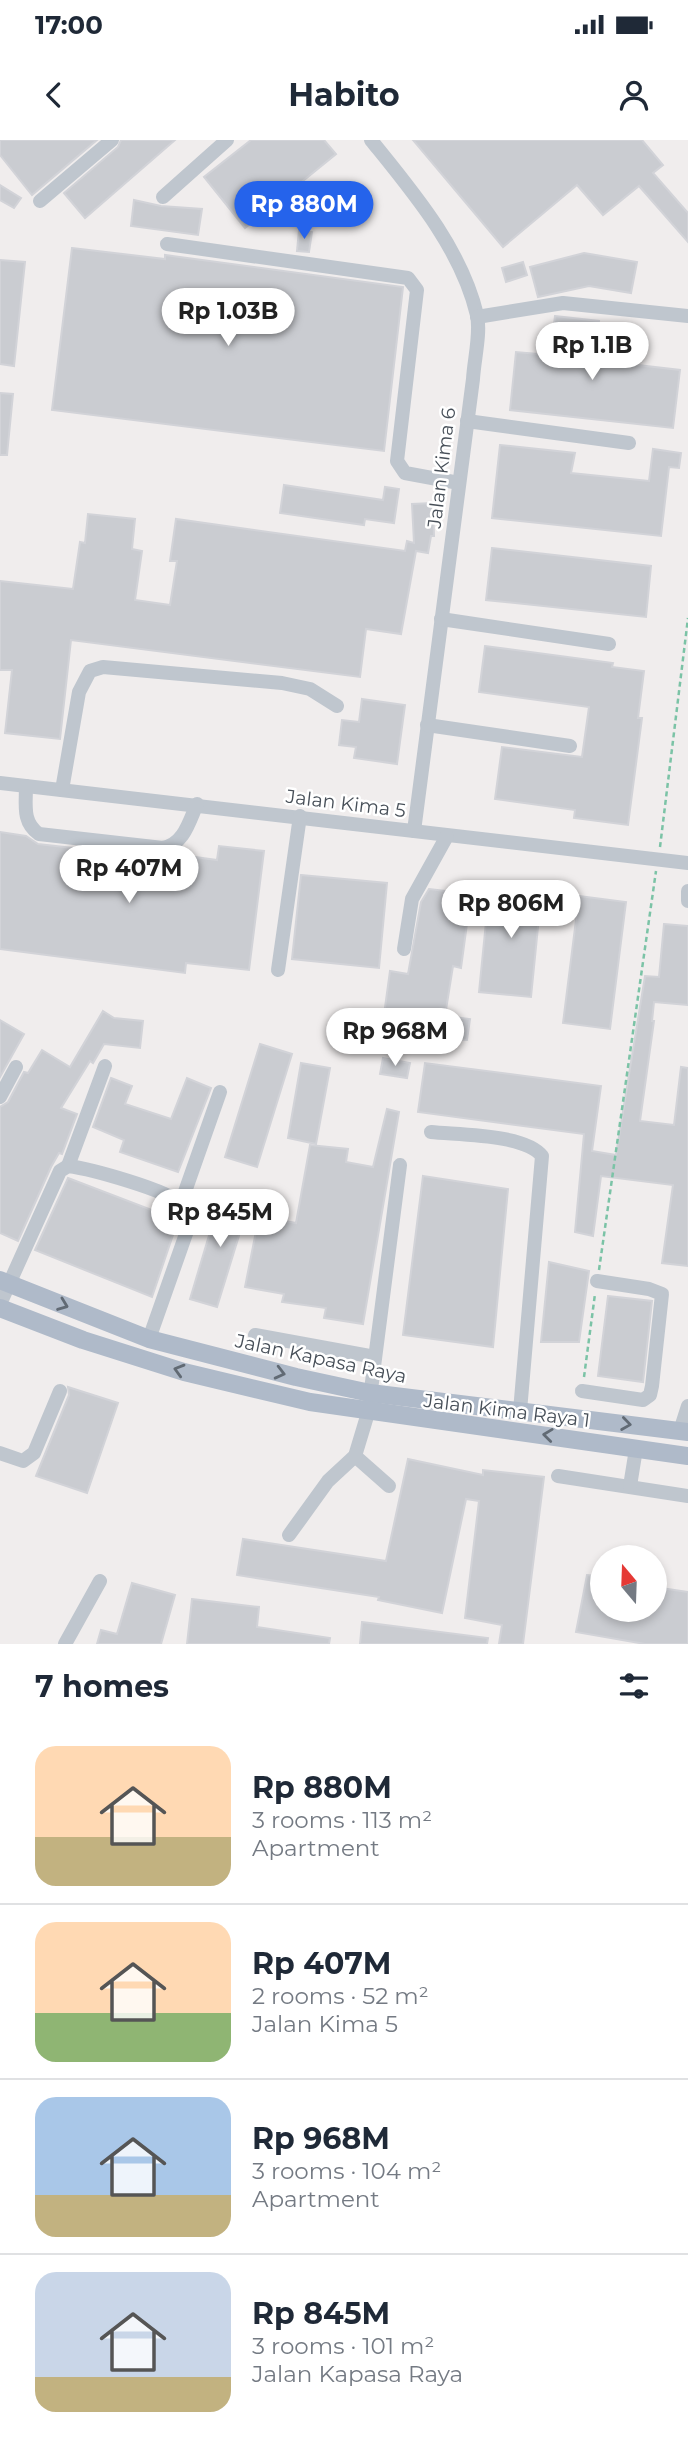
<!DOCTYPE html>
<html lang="en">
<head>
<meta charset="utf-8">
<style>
	:root { --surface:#fff; --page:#f6f6f7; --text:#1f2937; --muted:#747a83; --line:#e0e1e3; --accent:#2563eb }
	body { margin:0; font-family:Montserrat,sans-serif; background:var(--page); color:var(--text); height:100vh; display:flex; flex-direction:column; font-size:26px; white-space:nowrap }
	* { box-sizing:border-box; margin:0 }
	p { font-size:23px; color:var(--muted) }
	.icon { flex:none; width:38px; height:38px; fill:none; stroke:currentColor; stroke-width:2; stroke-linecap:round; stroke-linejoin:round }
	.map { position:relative; height:1504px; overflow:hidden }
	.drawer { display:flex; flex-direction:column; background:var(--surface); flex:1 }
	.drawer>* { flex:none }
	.needle { width:46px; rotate:341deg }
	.fabs { position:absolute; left:590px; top:1405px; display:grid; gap:14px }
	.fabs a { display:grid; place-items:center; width:77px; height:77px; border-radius:50%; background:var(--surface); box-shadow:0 4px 10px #0003; font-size:35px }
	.price { position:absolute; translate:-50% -60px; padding:0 16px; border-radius:24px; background:#fff; color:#222; font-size:23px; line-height:46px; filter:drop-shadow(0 2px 4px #0008) }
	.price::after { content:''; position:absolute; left:50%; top:42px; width:21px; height:16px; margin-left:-10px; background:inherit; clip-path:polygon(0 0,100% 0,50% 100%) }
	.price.active { background:var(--accent); color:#fff }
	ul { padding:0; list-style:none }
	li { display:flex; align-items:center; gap:21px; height:175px; padding:0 35px }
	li+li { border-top:2px solid var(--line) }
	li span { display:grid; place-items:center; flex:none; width:196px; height:140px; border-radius:21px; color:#555 }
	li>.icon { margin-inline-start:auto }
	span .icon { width:84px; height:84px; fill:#fffc; stroke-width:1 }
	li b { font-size:30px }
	h2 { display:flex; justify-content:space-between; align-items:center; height:84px; padding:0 35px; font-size:30px }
	.status { display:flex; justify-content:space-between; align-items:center; height:49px; padding:0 35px; background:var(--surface); direction:ltr }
	.status svg { height:19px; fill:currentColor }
	header { display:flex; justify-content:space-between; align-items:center; height:91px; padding:0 35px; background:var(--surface); font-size:32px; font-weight:700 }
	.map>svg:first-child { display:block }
	.building { fill:#caccd1; stroke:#d2d3d8; stroke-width:2 }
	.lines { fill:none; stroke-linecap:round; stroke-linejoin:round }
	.path { stroke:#7bc3a6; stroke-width:2.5; stroke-dasharray:5 3.5; stroke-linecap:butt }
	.minor { stroke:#bfc6ce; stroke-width:14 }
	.major { stroke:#afbac9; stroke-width:18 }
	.oneway { stroke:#616a74 }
	.labels { text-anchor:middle; stroke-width:5; stroke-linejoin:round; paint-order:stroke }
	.street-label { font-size:19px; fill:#474f58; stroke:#fff }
</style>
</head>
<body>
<div class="status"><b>17:00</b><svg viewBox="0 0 49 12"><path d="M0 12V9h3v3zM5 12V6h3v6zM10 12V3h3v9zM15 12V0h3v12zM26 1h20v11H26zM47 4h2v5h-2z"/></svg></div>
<header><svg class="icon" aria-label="back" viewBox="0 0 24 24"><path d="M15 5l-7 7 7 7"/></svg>Habito<svg class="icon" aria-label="person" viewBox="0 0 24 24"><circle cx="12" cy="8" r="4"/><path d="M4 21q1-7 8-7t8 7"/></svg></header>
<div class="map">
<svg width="688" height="1504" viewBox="0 0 688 1504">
	<rect width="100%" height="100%" fill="#f0eded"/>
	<g class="building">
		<path d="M0,0H97L32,55L0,15Z"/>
		<path d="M121,0H175L85,78L64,53L118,7Z"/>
		<path d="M251,0H324L336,14L245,88L204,37Z"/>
		<path d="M413,0H642L663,25L653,33L688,73V102L639,46L603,75L577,45L503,107Z"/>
		<path d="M0,45L21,58L14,68L0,60Z"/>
		<path d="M134,60L161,66L202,69L198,95L131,86Z"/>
		<path d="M299,90L312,92L309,112L297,111Z"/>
		<path d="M72,108L165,119V115L403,147L384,311L52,270Z"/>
		<path d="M584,113L637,122L631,153L589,146L538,157L530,127Z"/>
		<path d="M0,120L25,122L14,226L0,224Z"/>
		<path d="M523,122L527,135L506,142L502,128Z"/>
		<path d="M555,176L599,181L595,220L680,230L673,288L510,270L516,212L550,215Z"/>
		<path d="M0,253L13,254L7,315H0Z"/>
		<path d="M500,305L575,313L571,333L649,341L653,309L681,313L679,328L669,327L661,396L492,378Z"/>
		<path d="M284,345L383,360L385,347L399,349L394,383L365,379L364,385L280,373Z"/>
		<path d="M433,363L434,396H431L428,413L416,411L401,494L366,489L360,537L71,500L60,599L5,593L12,530H0V441L73,449L80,402L85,403L88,374L135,379L132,409L142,411L135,460L170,465L177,421H170L176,379L405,411L407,401L414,403L412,364Z"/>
		<path d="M492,408L651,426L646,477L486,460Z"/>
		<path d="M485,506L613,523L612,527L644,531L638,578H642L628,685L574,678L575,670L495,659L502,607L582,617L589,567L479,552Z"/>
		<path d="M362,559L405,565L397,624L354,618L356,607L339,605L342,580L359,582Z"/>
		<path d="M0,692L26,696L38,704L162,718L174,714L217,720L219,706L264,711L249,830L186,823L185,833L0,809Z"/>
		<path d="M301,735L387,743L379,828L292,819Z"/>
		<path d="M490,742L542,747L531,857L479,852Z"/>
		<path d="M429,749L471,754L461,828L453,826L445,876L470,879L467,900L456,899L457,893L383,882L390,831L408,834L421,762Z"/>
		<path d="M579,756L626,762L610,889L563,883Z"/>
		<path d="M664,784L688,786V865L654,862L652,881H654L640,981L674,985L681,927L688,928V1126L662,1123L673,1045L601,1036L593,1096L575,1092L584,994L418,972L425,923L601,946L592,1011L616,1015L645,836L659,837Z"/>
		<path d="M103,871L114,878L143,881L140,908L104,904L93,923L90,921L61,968L77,974L62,1014L59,1013L51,1027L18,1101L0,1093V967L8,962L24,932L28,933L42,910L70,927Z"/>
		<path d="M0,880L24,894L0,937Z"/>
		<path d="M260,904L292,914L257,1027L225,1017Z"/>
		<path d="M383,918L410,923L407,938L380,934Z"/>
		<path d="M301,923L330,928L316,1004L288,998Z"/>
		<path d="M111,938L132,946L125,964L171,979L187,938L211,948L178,1032L120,1012L124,1000L93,987Z"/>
		<path d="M387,969L399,972L363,1184L324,1178L326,1168L282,1162L284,1154L245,1147L259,1076L296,1083L310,1005L348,1009L346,1022L373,1027Z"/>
		<path d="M423,1036L508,1049L493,1207L403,1195Z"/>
		<path d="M68,1038L178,1080L152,1157L35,1110Z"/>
		<path d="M222,1052L250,1060L217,1167L190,1159Z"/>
		<path d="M549,1122L589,1131L579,1202H541Z"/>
		<path d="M608,1156L652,1161L643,1242L598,1236Z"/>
		<path d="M68,1247L118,1263L87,1353L36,1336L69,1255Z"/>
		<path d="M408,1319L483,1335V1330L544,1337L523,1504H499L502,1485L465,1478L479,1361L466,1359L442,1473L378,1460L379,1457L237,1435L243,1399L386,1421Z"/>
		<path d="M587,1435L602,1437V1470H654V1447L688,1452V1504H645L576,1492Z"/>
		<path d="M132,1443L175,1455L161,1504H97L101,1490L117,1494Z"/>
		<path d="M192,1459L259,1467L257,1487L330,1498L329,1504H187Z"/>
		<path d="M362,1482L488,1498L487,1504H360Z"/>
	</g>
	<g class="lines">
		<g class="path">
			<path d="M660,707L688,478"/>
			<path d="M599,1130L656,731"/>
			<path d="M584,1237L595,1154"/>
		</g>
		<g class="minor">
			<path d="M371,0C413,52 461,108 477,175C481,193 474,220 473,239L414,691"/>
			<path d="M163,57L227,0"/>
			<path d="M40,61L112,0"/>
			<path d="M167,104L408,138L417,150L397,321L405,333L459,343"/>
			<path d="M477,177L563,163L688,176"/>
			<path d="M467,281L629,303"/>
			<path d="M441,479L609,504"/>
			<path d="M427,585L570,606"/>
			<path d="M0,643L688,723"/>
			<path d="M26,646C26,665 22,682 39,694L163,708C184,704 189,682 197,664"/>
			<path d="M62,650L79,552L90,531L103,527L282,543L310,549L337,566"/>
			<path d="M688,751V761"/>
			<path d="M404,809L412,759L447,696"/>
			<path d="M278,830L300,676"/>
			<path d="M0,957L16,927"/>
			<path d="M431,992C459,995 525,994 542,1016L520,1271"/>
			<path d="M68,1026L105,926"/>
			<path d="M181,1063L220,952"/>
			<path d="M0,1164L60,1031L68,1026C91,1029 168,1050 183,1065C190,1073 188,1082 187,1091L149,1199"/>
			<path d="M255,1195L375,1217"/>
			<path d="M582,1251L643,1260L650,1255L652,1246L662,1154L649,1149L597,1141"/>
			<path d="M680,1291L688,1266"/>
			<path d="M0,1313L23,1321L34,1313L60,1251"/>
			<path d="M355,1316L389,1346"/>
			<path d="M558,1336L688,1356"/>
			<path d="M630,1346L636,1309"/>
			<path d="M289,1395L328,1341L355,1316L368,1273L400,1025"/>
			<path d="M65,1504L100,1441"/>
		</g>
		<g class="major">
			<path d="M0,1140L149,1199L296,1237L370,1253L688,1292"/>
			<path d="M0,1168L83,1200L184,1232L310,1262L688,1316"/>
		</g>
	</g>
	<defs><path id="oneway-chevron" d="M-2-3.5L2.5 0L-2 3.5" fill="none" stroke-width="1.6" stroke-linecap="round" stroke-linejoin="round" transform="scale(1.75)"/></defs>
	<g class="oneway">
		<use href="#oneway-chevron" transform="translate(63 1165) rotate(21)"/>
		<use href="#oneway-chevron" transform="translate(179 1230) rotate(-164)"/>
		<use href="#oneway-chevron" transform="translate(280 1233) rotate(14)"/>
		<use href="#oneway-chevron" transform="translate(626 1284) rotate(8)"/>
		<use href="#oneway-chevron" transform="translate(548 1295) rotate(-173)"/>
	</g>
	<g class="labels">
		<g class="street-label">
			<text transform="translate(441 328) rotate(-83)" y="7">Jalan Kima 6</text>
			<text transform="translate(346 663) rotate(7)" y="7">Jalan Kima 5</text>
			<text transform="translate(321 1218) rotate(12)" y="7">Jalan Kapasa Raya</text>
			<text transform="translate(507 1270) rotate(7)" y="7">Jalan Kima Raya 1</text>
		</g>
	</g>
</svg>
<div class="fabs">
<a><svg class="needle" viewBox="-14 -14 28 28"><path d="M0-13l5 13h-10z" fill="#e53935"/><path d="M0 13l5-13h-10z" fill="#747a83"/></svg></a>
</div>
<b class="price active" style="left:304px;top:101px">Rp 880M</b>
<b class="price" style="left:228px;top:208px">Rp 1.03B</b>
<b class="price" style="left:592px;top:242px">Rp 1.1B</b>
<b class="price" style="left:129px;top:765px">Rp 407M</b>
<b class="price" style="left:511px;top:800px">Rp 806M</b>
<b class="price" style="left:395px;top:928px">Rp 968M</b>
<b class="price" style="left:220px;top:1109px">Rp 845M</b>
</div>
<section class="drawer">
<h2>7 homes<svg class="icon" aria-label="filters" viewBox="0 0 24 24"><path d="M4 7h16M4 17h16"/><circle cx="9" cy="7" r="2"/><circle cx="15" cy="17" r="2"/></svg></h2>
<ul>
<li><span style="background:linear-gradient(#ffd9b3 65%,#c2b280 0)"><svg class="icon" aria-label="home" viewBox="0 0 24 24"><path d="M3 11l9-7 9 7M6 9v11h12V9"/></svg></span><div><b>Rp 880M</b><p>3 rooms · 113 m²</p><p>Apartment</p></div></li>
<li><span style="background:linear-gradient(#ffd9b3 65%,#8fb573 0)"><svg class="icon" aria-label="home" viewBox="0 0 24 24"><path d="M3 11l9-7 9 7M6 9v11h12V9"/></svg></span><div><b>Rp 407M</b><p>2 rooms · 52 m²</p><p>Jalan Kima 5</p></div></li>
<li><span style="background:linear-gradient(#a9c7e8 70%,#c2b280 0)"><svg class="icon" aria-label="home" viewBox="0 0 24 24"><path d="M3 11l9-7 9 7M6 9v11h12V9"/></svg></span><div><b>Rp 968M</b><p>3 rooms · 104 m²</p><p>Apartment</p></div></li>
<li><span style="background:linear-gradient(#c9d6e8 75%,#c2b280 0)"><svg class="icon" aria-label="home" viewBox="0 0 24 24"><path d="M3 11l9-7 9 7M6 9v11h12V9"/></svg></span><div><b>Rp 845M</b><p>3 rooms · 101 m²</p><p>Jalan Kapasa Raya</p></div></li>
</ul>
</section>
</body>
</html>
